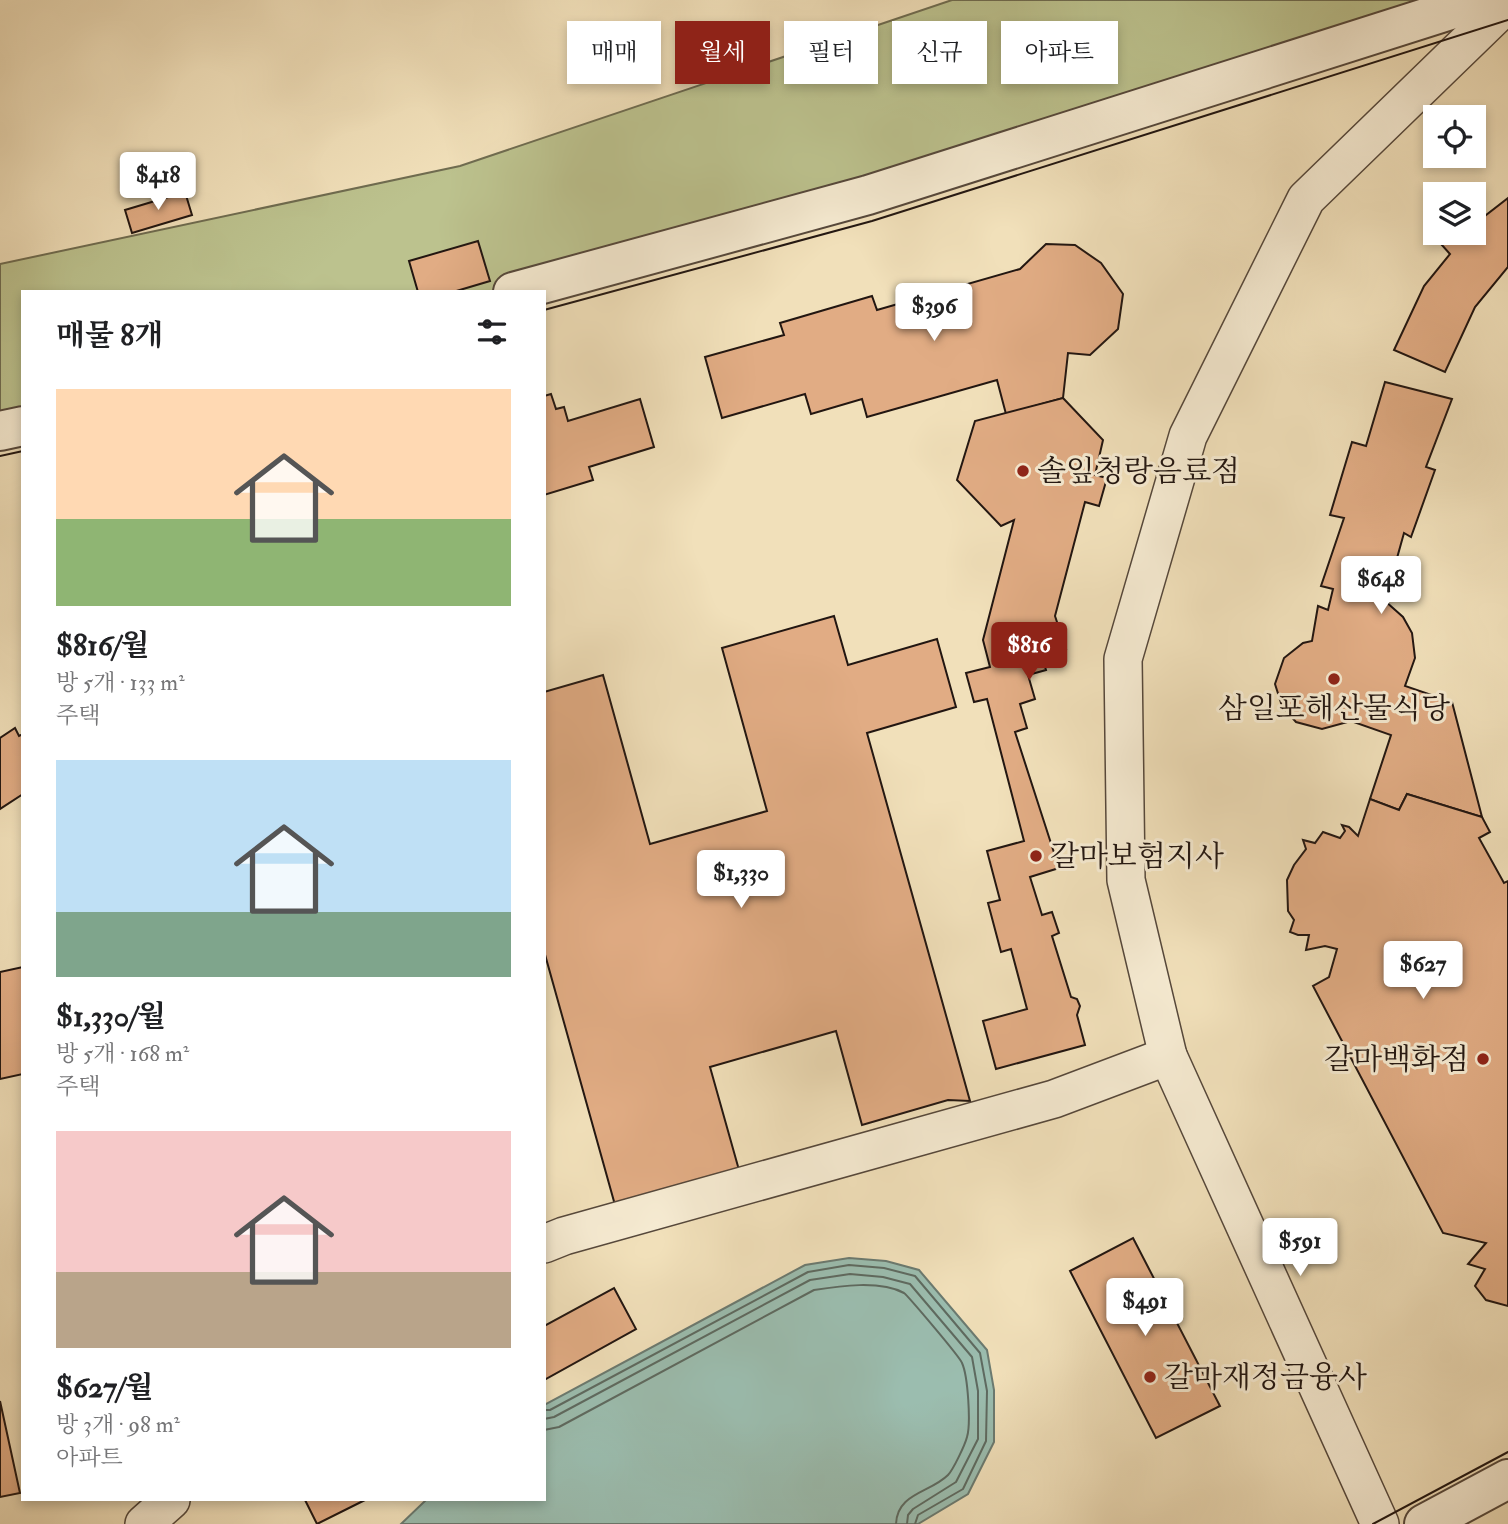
<!DOCTYPE html>
<html lang="ko">
<head>
<meta charset="utf-8">
<style>
	:root { --surface:#fff; --page:#f6f6f6; --text:#202124; --muted:#757577; --accent:#8f2418 }
	body { margin:0; font-family:"IM FELL Double Pica","Noto Serif KR",serif; background:var(--page); color:var(--text); height:100vh; display:flex; flex-direction:column; font-size:26px; white-space:nowrap }
	* { box-sizing:border-box; margin:0 }
	p { font-size:23px; color:var(--muted) }
	.icon { flex:none; width:38px; height:38px; fill:none; stroke:currentColor; stroke-width:2; stroke-linecap:round; stroke-linejoin:round }
	.map { position:relative; flex:1; overflow:hidden }
	.drawer { position:absolute; left:21px; top:290px; width:525px; height:1211px; display:flex; flex-direction:column; background:var(--surface); border-radius:0px; box-shadow:0 4px 10px #0003 }
	.drawer>* { flex:none }
	.guide { position:absolute; left:567px; top:21px; width:665px; height:63px; display:flex; gap:14px }
	.controls { position:absolute; left:1423px; top:105px; display:grid; gap:14px }
	.controls a { display:grid; place-items:center; width:63px; height:63px; border-radius:0px; background:var(--surface); box-shadow:0 4px 10px #0003; font-size:35px }
	.price { position:absolute; translate:-50% -60px; padding:0 16px; border-radius:7px; background:#fff; color:#222; font-size:23px; line-height:46px; filter:drop-shadow(0 2px 4px #0008) }
	.price::after { content:''; position:absolute; left:50%; top:42px; width:21px; height:16px; margin-left:-10px; background:inherit; clip-path:polygon(0 0,100% 0,50% 100%) }
	.price.on { background:var(--accent); color:#fff }
	ul { padding:0; list-style:none }
	li { display:grid; align-content:center; gap:14px; height:371px; padding:0 35px }
	li span { display:grid; place-items:center; height:217px; border-radius:0px; color:#555 }
	li>.icon { margin-inline-start:auto }
	span .icon { width:126px; height:126px; fill:#fffc; stroke-width:1 }
	li b { font-size:30px }
	h2 { display:flex; justify-content:space-between; align-items:center; height:84px; padding:0 35px; font-size:30px }
	.chip { padding:0 24px; border-radius:0px; background:var(--surface); box-shadow:0 4px 10px #0003; font-size:24px; line-height:63px }
	.chip.on { background:var(--accent); color:#fff }
	.map>svg:first-child { display:block }
	.green { fill:#bcc28e; stroke:#6f6c50; stroke-width:2 }
	.water { fill:#9bbdaf; stroke:#6b7a70; stroke-width:2 }
	.lines { fill:none; stroke-linecap:round; stroke-linejoin:round }
	.shore { stroke:#5e6a60; stroke-width:2 }
	.building { fill:#e1ac84; stroke:#221611; stroke-width:2 }
	.minor-casing { stroke:#56483b; stroke-width:40 }
	.tertiary-casing { stroke:#56483b; stroke-width:42 }
	.minor { stroke:#f6ebd2; stroke-width:37 }
	.tertiary { stroke:#f6ebd2; stroke-width:38 }
	.tram { stroke:#221611; stroke-width:2 }
	.poi-dot { fill:#8f2418; stroke:#f6ebd2; stroke-width:2.5 }
	.labels { text-anchor:middle; stroke-width:6; stroke-linejoin:round; paint-order:stroke }
	.poi-label { font-size:30px; fill:#221611; stroke:#f6ebd2; text-anchor:start }
</style>
</head>
<body>
<div class="map">
<svg width="1508" height="1524" viewBox="0 0 1508 1524">
	<rect width="100%" height="100%" fill="#f1e0ba"/>
	<filter id="stains"><feTurbulence type="fractalNoise" baseFrequency=".00286" numOctaves="4"/><feColorMatrix values="0 0 0 0 .2 0 0 0 0 .09 0 0 0 0 .02 0 0 0 .5 -.17"/></filter>
	<radialGradient id="worn" r=".72"><stop offset=".6" stop-color="#630" stop-opacity="0"/><stop offset="1" stop-color="#630" stop-opacity=".3"/></radialGradient>
	<path class="green" d="M952,0H1482L513,292H23V426L0,431V264L460,166Z"/>
	<path class="water" d="M849,1258L886,1261L919,1270L987,1350L994,1390V1442L968,1494L918,1524H401L426,1500H544V1405L805,1265Z"/>
	<g class="lines">
		<g class="shore">
			<path d="M544,1410H550L808,1272L849,1265L884,1268L915,1276L980,1353L987,1391L986,1441L963,1489L918,1515L915,1524"/>
			<path d="M544,1419L554,1417L810,1280L850,1274L883,1277L910,1284L972,1357L978,1391V1439L956,1482L913,1509L908,1515L907,1524"/>
			<path d="M544,1430L559,1427L814,1290C839,1286 880,1280 904,1293C908,1296 960,1357 962,1363C968,1376 971,1424 967,1437C965,1445 953,1470 948,1475C930,1493 897,1493 896,1524"/>
		</g>
	</g>
	<g class="building">
		<path d="M185,192L192,215L132,233L125,210Z"/>
		<path d="M1508,198V267L1475,307L1445,372L1394,350L1424,286L1450,254L1441,244L1451,233H1474V218L1477,222Z"/>
		<path d="M478,241L490,281L453,292H418L409,261Z"/>
		<path d="M1046,244L1075,245L1101,263L1123,294L1118,329L1090,355L1068,353L1063,398L1006,414L997,380L867,417L862,399L811,414L805,394L722,418L705,357L784,335L780,323L872,296L877,310L1020,269Z"/>
		<path d="M1385,382L1452,399L1426,467L1435,470L1411,537L1404,533L1385,601L1403,617L1412,633L1415,658L1405,686L1452,702L1482,817L1407,794L1399,810L1370,799L1391,735L1351,721L1322,729L1296,722L1282,706L1275,684L1284,658L1303,643L1312,641L1318,606L1328,610L1333,589L1321,586L1344,518L1330,515L1352,442L1366,446Z"/>
		<path d="M551,394L556,409L564,407L568,421L640,399L654,447L589,467L593,480L544,495V396Z"/>
		<path d="M1063,398L1103,440L1095,475L1107,478L1099,506L1085,502L1055,616L1066,649L1042,657L1046,670L1028,675L1035,699L1020,704L1027,728L1015,732L1059,868L1030,877L1042,915L1052,912L1059,933L1052,936L1071,997L1077,999L1080,1006L1077,1015L1085,1045L996,1069L983,1021L1027,1009L1011,949L1001,952L988,903L1000,900L987,851L1024,841L987,699L974,702L966,673L990,667L983,640L1014,520L1001,526L957,480L975,421Z"/>
		<path d="M834,616L848,665L937,639L956,707L867,733L970,1101L948,1100L862,1125L836,1031L710,1067L739,1170L615,1205L544,951V692L603,675L650,844L767,811L722,648Z"/>
		<path d="M15,728L19,736L23,734V794L0,809V738Z"/>
		<path d="M1407,794L1482,817L1490,832L1479,838L1504,883L1508,881V1306L1486,1300L1475,1286L1485,1269L1468,1264L1486,1243L1443,1233L1313,986L1329,977L1337,949L1325,946L1306,950L1309,935H1298L1290,932L1294,920L1288,911L1287,880L1294,865L1306,849L1303,840L1315,843L1323,832L1340,838L1345,831L1342,825L1349,827L1358,836L1370,799L1399,810Z"/>
		<path d="M23,967V1074L0,1079V972Z"/>
		<path d="M1133,1238L1220,1406L1156,1438L1070,1271Z"/>
		<path d="M614,1288L636,1329L544,1380V1326Z"/>
		<path d="M0,1401L20,1493L0,1497Z"/>
		<path d="M305,1500H365L317,1524Z"/>
	</g>
	<g class="lines">
		<g class="minor-casing">
			<g id="minor">
				<path d="M1168,1056L1380,1524"/>
				<path d="M544,1244L564,1236L1054,1099L1168,1056L1126,880L1123,659L1188,436L1306,199L1508,3"/>
				<path d="M144,1524L171,1500"/>
			</g>
		</g>
		<g class="tertiary-casing">
			<g id="tertiary">
				<path d="M513,292L868,195L1482,0"/>
				<path d="M0,431L23,426"/>
				<path d="M1424,1524L1508,1479"/>
			</g>
		</g>
		<use href="#minor" class="minor"/>
		<use href="#tertiary" class="tertiary"/>
		<g class="tram">
			<path d="M544,310L872,221L1508,20"/>
			<path d="M0,456L23,451"/>
			<path d="M1373,1524L1508,1452"/>
		</g>
	</g>
	<g class="poi-dot">
		<circle cx="1023" cy="471" r="7"/>
		<circle cx="1334" cy="679" r="7"/>
		<circle cx="1036" cy="856" r="7"/>
		<circle cx="1483" cy="1059" r="7"/>
		<circle cx="1150" cy="1377" r="7"/>
	</g>
	<g class="labels">
		<g class="poi-label">
			<text x="1037" y="481">솔잎청랑음료점</text>
			<text x="1334" y="718" text-anchor="middle">삼일포해산물식당</text>
			<text x="1050" y="866">갈마보험지사</text>
			<text x="1469" y="1069" text-anchor="end">갈마백화점</text>
			<text x="1164" y="1387">갈마재정금융사</text>
		</g>
	</g>
	<rect width="100%" height="100%" filter="url(#stains)"/>
	<rect width="100%" height="100%" fill="url(#worn)"/>
</svg>
<div class="controls">
<a><svg class="icon" aria-label="locate" viewBox="0 0 24 24"><circle cx="12" cy="12" r="6"/><path d="M12 2v4M12 18v4M2 12h4M18 12h4"/></svg></a>
<a><svg class="icon" aria-label="layers" viewBox="0 0 24 24"><path d="M12 4l9 5-9 5-9-5zM3 14l9 5 9-5"/></svg></a>
</div>
<b class="price" style="left:158px;top:212px">$418</b>
<b class="price" style="left:934px;top:343px">$396</b>
<b class="price" style="left:1381px;top:616px">$648</b>
<b class="price on" style="left:1029px;top:682px">$816</b>
<b class="price" style="left:741px;top:910px">$1,330</b>
<b class="price" style="left:1423px;top:1001px">$627</b>
<b class="price" style="left:1300px;top:1278px">$591</b>
<b class="price" style="left:1145px;top:1338px">$491</b>
<div class="guide">
<a class="chip">매매</a>
<a class="chip on">월세</a>
<a class="chip">필터</a>
<a class="chip">신규</a>
<a class="chip">아파트</a>
</div>
<section class="drawer">
<h2>매물 8개<svg class="icon" aria-label="filters" viewBox="0 0 24 24"><path d="M4 7h16M4 17h16"/><circle cx="9" cy="7" r="2"/><circle cx="15" cy="17" r="2"/></svg></h2>
<ul>
<li><span style="background:linear-gradient(#ffd9b3 60%,#8fb573 0)"><svg class="icon" aria-label="home" viewBox="0 0 24 24"><path d="M3 11l9-7 9 7M6 9v11h12V9"/></svg></span><div><b>$816/월</b><p>방 5개 · 133 m²</p><p>주택</p></div></li>
<li><span style="background:linear-gradient(#bfe0f5 70%,#7fa58c 0)"><svg class="icon" aria-label="home" viewBox="0 0 24 24"><path d="M3 11l9-7 9 7M6 9v11h12V9"/></svg></span><div><b>$1,330/월</b><p>방 5개 · 168 m²</p><p>주택</p></div></li>
<li><span style="background:linear-gradient(#f6c9c9 65%,#b9a48a 0)"><svg class="icon" aria-label="home" viewBox="0 0 24 24"><path d="M3 11l9-7 9 7M6 9v11h12V9"/></svg></span><div><b>$627/월</b><p>방 3개 · 98 m²</p><p>아파트</p></div></li>
</ul>
</section>
</div>
</body>
</html>
